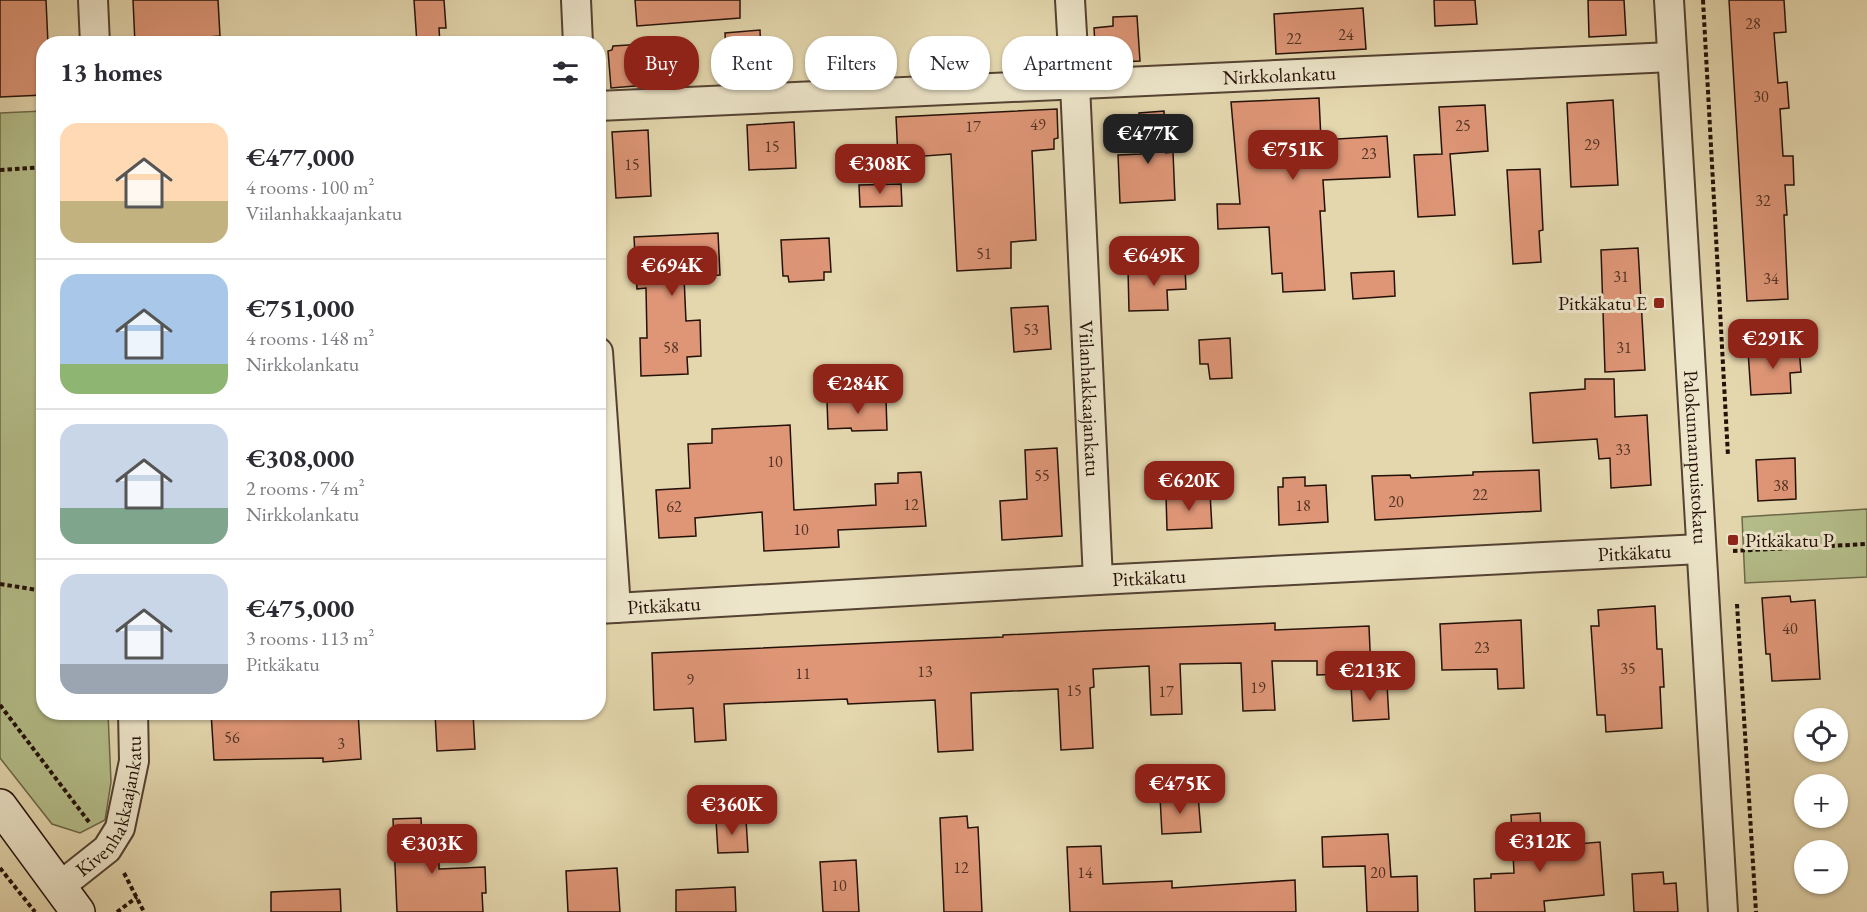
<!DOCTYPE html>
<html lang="en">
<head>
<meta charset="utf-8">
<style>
	:root { --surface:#fff; --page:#f2f2f3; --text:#2b2b33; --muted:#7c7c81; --line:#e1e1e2; --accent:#8f2418 }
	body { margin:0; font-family:"EB Garamond",serif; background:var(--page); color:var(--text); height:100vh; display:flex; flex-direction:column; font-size:22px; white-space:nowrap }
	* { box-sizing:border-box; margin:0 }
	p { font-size:20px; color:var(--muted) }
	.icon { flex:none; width:33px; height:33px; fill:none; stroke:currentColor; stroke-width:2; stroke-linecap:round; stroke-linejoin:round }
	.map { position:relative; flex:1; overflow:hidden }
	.panel { position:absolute; left:36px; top:36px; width:570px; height:684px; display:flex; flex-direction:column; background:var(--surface); border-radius:24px; box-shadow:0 2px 4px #0004 }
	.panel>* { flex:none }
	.hud { position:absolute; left:624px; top:36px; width:570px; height:54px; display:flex; gap:12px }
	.buttons { position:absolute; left:1794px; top:708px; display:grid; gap:12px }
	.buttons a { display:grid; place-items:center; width:54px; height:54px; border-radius:50%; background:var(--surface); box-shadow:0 2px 4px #0004; font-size:30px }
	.price { position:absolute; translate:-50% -51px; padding:0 14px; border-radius:12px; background:var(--accent); color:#fff; font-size:20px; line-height:39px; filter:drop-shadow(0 2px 3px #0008) }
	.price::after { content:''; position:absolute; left:50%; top:36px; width:18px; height:14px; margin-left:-9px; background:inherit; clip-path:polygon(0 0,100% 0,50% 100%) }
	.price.selected { background:#222; color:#fff }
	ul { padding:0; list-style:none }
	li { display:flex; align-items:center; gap:18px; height:150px; padding:0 24px }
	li+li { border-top:2px solid var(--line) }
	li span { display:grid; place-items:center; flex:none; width:168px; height:120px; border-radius:18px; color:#555 }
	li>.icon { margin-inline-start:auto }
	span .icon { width:72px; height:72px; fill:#fffc; stroke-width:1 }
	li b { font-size:26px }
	h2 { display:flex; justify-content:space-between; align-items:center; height:72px; padding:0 24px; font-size:26px }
	.chip { padding:0 21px; border-radius:24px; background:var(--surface); box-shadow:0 2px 4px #0004; font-size:21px; line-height:54px }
	.chip.selected { background:var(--accent); color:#fff }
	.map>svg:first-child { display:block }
	.green { fill:#b4be8a; stroke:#6c6849; stroke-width:1.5 }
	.building { fill:#de9677; stroke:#241108; stroke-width:1.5 }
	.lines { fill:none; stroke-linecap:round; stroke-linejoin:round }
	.street-casing { stroke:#544232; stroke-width:32 }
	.secondary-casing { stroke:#241108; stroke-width:36 }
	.path { stroke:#241108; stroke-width:4; stroke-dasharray:4.5 3; stroke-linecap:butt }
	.street { stroke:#ede5ca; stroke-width:28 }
	.secondary { stroke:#ede5ca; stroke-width:33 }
	.poi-dot { fill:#8f2418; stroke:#ede5ca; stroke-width:2 }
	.labels { text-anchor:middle; stroke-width:6; stroke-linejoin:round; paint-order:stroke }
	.number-label { font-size:16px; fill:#523224 }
	.street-label { font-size:20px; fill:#241108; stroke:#ede5ca }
	.poi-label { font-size:20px; fill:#241108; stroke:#ede5ca; text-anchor:end }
</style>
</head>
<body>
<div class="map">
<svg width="1867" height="912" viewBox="0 0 1867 912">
	<rect width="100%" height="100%" fill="#e4d7ae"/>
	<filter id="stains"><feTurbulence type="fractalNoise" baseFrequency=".00333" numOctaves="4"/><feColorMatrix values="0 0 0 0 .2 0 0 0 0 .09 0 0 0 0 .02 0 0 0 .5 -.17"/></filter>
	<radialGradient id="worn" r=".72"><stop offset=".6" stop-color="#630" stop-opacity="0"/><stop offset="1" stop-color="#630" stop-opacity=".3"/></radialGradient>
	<g class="green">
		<path d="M43,111L44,712L108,713L111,782L105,820L80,833L52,824L0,758V113Z"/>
		<path d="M1867,509V577L1745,583L1742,517Z"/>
	</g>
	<g class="building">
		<path d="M0,0H46L48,44H44V95L0,97Z"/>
		<path d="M133,0H218L220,36L209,37L210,44H135Z"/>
		<path d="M414,0H444L446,28H439L440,44H417Z"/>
		<path d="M635,0H740V18L637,26Z"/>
		<path d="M1434,0H1475L1477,24L1435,26Z"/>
		<path d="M1588,0H1624L1626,35L1589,37Z"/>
		<path d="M1729,0H1784L1786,32L1774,33L1778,83L1787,82L1789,108L1780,109L1783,156H1793L1794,185H1785L1787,215H1784L1788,299L1747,301Z"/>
		<path d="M1363,8L1366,49L1276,54L1274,14Z"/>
		<path d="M1137,16L1140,61L1096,63L1094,28L1113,26V17Z"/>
		<path d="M760,30L762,80L727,82L725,33Z"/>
		<path d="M644,44L647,85L611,88L608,51L612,50L613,46Z"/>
		<path d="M1319,98L1321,140L1387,136L1390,177L1323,180L1325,211H1320L1325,290L1283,292L1282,273L1272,274L1269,227L1218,229L1217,204H1240L1231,102Z"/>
		<path d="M1613,100L1618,185L1571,187L1567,103Z"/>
		<path d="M1485,105L1488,151L1450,154L1455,215L1418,217L1414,155L1442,154L1439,107Z"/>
		<path d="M1057,109L1058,138L1054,139V149L1032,151L1036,240L1011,242V268L957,271L951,154L898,158L896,117Z"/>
		<path d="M1164,111L1166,153L1173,152L1175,200L1120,203L1118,155L1141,154L1139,113Z"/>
		<path d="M794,122L796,168L749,170L747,125Z"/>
		<path d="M648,130L651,196L616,198L612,132Z"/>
		<path d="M1540,169L1543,230L1539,231L1541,262L1513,264L1507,170Z"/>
		<path d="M901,184L902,206L860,207L859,185Z"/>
		<path d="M718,233L720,275L684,277L686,321L700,320L701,356L687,357L688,374L641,376L640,338H647L646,288L637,289L634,237Z"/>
		<path d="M829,238L831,272H824V280L789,282L788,276H783L781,240Z"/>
		<path d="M1638,248L1645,370L1605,372L1601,250Z"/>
		<path d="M1185,267L1186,289L1167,290L1168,310L1129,311L1128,269Z"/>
		<path d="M1394,271L1395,296L1353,299L1351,273Z"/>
		<path d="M1048,306L1051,349L1014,352L1011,308Z"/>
		<path d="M1230,338L1232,378L1210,379L1208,364H1200L1199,340Z"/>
		<path d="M1799,348L1801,372L1790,373L1791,393L1751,395L1748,351Z"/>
		<path d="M1585,379H1614L1615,417L1647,415L1651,485L1611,488L1610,458L1599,459L1597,439L1533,443L1530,393L1585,389Z"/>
		<path d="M886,399L887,430L852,431L851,428L828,429L827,401Z"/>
		<path d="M790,425L794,510L876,505L875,484L898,483V473L921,472L926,526L838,530L839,547L764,551L762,512L695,518L696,536L659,538L656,490L690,488L688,444L712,443V429Z"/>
		<path d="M1057,448L1062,536L1002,540L1000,501L1027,499L1025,450Z"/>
		<path d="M1795,458L1796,499L1758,501L1756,460Z"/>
		<path d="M1539,470L1541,511L1375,520L1372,476L1410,475L1411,478L1473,475V472Z"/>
		<path d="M1305,477V486L1326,485L1328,522L1279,525L1278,487H1283V478Z"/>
		<path d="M1210,493L1212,528L1167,530L1166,495Z"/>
		<path d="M1790,596L1791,602L1815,600L1820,679L1772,681L1770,654H1766L1762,598Z"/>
		<path d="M1655,606L1657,649H1662L1664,687H1660L1662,728L1606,732L1605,715H1597L1591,626H1599L1598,610Z"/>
		<path d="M1521,620L1524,688L1498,689L1497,669L1442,670L1440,624Z"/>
		<path d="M1275,623V630L1369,626L1371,673L1317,675V661H1272L1275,710L1243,711L1241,663L1180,664L1182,714L1151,715L1149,666L1093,669L1094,687L1090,688L1093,748L1061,750L1058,689L971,693L973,750L938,752L935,700L848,704L847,699L724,704L726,740L695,742L693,708L654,710L652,653L1003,637V635L1109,630Z"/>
		<path d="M1387,684L1389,719L1353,721L1351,685Z"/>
		<path d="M211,712H358L361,759L323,762V758L214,760Z"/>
		<path d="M435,713H473L475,749L437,751Z"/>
		<path d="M1198,795L1201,832L1162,834L1160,797Z"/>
		<path d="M1540,813L1542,847L1600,842L1604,895L1544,901L1545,912H1475L1474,879L1491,878V874L1514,873L1511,815Z"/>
		<path d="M967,816L968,828L978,827L982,912H944L940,818Z"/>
		<path d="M421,818L422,839H439V869L485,867L486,893H482L483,912H397L393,819Z"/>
		<path d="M746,819L748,852L718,853L716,820Z"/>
		<path d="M1388,834L1391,877L1417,876L1418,912H1367L1365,866L1323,867L1322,837Z"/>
		<path d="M1101,846L1103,884L1172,881V888L1295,880L1296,912H1070L1067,847Z"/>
		<path d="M856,860L859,912H823L820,862Z"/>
		<path d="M617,868L620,912H568L566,871Z"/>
		<path d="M1663,872L1664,884L1676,883L1678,912H1634L1632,874Z"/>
		<path d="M735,887L736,912H676V890Z"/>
		<path d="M340,889L341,912H271V892Z"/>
	</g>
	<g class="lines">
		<g class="street-casing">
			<g id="street">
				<path d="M93,0L95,44"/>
				<path d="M576,0L578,44"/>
				<path id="s1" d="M1070,0L1075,85L1098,580"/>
				<path id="s2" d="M1669,0L1723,912"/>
				<path id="s3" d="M598,106L1672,57"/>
				<path d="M598,352L616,608"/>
				<path id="s4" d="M598,609L1098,580L1700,549"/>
				<path id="s5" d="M59,887L107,849L120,828L134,761L133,712"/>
			</g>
		</g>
		<g class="secondary-casing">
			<path id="secondary" d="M0,806L78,912"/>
		</g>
		<g class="path">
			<path d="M1703,0L1728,456"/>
			<path d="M0,170L44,167"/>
			<path d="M1733,551L1867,544"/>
			<path d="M0,584L44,591"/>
			<path d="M1737,604L1756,912"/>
			<path d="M0,705L89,822"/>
			<path d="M0,868L35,912"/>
			<path d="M124,873L144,912"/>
			<path d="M117,912L137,897"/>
		</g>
		<use href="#street" class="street"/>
		<use href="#secondary" class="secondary"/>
	</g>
	<g class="poi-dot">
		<rect x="1653" y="297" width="12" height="12" rx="3"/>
		<rect x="1727" y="534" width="12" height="12" rx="3"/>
	</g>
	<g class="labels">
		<g class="number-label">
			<text x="1753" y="29">28</text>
			<text x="1346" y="40">24</text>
			<text x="1294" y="44">22</text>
			<text x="1761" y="102">30</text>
			<text x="1038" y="130">49</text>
			<text x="1463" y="131">25</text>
			<text x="973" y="132">17</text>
			<text x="1592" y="150">29</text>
			<text x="772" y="152">15</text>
			<text x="1369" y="159">23</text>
			<text x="632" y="170">15</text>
			<text x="1763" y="206">32</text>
			<text x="984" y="259">51</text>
			<text x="1621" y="282">31</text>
			<text x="1771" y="284">34</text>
			<text x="1031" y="335">53</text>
			<text x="671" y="353">58</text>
			<text x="1624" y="353">31</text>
			<text x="1623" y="455">33</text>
			<text x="775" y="467">10</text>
			<text x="1042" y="481">55</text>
			<text x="1781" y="491">38</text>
			<text x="1480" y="500">22</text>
			<text x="1396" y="507">20</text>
			<text x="911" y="510">12</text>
			<text x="1303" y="511">18</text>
			<text x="674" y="512">62</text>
			<text x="801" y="535">10</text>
			<text x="1790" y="634">40</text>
			<text x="1482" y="653">23</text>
			<text x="1628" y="674">35</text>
			<text x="925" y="677">13</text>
			<text x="803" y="679">11</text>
			<text x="690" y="685">9</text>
			<text x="1258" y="693">19</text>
			<text x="1074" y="696">15</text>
			<text x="1166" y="697">17</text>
			<text x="232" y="743">56</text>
			<text x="341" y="749">3</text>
			<text x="961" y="873">12</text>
			<text x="1085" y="878">14</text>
			<text x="1378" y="878">20</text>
			<text x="839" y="891">10</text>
		</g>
		<g class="street-label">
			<text dy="7" stroke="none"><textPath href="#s3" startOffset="682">Nirkkolankatu</textPath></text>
			<text dy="7" stroke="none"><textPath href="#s1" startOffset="399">Viilanhakkaajankatu</textPath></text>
			<text dy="7" stroke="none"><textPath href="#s2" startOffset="458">Palokunnanpuistokatu</textPath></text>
			<text dy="7" stroke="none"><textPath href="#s4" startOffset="1038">Pitkäkatu</textPath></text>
			<text dy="7" stroke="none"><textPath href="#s4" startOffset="552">Pitkäkatu</textPath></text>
			<text dy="7" stroke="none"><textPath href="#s4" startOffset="66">Pitkäkatu</textPath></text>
			<text dy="7" stroke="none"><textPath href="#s5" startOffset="102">Kivenhakkaajankatu</textPath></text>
		</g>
		<g class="poi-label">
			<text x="1647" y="310">Pitkäkatu E</text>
			<text x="1745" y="547" text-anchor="start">Pitkäkatu P</text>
		</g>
	</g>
	<rect width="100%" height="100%" filter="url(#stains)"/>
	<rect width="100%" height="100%" fill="url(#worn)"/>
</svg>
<div class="buttons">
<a><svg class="icon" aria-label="locate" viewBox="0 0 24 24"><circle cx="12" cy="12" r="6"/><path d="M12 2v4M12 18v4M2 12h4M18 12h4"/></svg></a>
<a>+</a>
<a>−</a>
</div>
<b class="price selected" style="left:1148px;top:165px">€477K</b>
<b class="price" style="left:1293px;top:181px">€751K</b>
<b class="price" style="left:880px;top:195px">€308K</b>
<b class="price" style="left:1154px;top:287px">€649K</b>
<b class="price" style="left:672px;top:297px">€694K</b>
<b class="price" style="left:1773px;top:370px">€291K</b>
<b class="price" style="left:858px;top:415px">€284K</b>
<b class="price" style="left:1189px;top:512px">€620K</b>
<b class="price" style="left:1370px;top:702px">€213K</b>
<b class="price" style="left:1180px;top:815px">€475K</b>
<b class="price" style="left:732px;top:836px">€360K</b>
<b class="price" style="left:1540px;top:873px">€312K</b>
<b class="price" style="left:432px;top:875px">€303K</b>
<div class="hud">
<a class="chip selected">Buy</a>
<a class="chip">Rent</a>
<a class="chip">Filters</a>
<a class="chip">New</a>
<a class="chip">Apartment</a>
</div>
<section class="panel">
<h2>13 homes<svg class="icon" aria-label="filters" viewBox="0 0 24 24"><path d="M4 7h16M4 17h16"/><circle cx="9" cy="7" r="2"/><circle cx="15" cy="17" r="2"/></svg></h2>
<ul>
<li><span style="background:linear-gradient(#ffd9b3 65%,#c2b280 0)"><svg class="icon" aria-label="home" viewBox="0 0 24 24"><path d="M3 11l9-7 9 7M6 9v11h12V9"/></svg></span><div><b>€477,000</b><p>4 rooms · 100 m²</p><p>Viilanhakkaajankatu</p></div></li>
<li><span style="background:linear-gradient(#a9c7e8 75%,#8fb573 0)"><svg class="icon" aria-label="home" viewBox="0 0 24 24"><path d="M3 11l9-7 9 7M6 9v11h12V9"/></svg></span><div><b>€751,000</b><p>4 rooms · 148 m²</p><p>Nirkkolankatu</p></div></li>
<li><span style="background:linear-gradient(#c9d6e8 70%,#7fa58c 0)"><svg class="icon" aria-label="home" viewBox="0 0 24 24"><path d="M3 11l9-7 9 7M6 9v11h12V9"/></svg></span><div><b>€308,000</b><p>2 rooms · 74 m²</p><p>Nirkkolankatu</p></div></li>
<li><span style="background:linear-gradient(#c9d6e8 75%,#9aa5b1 0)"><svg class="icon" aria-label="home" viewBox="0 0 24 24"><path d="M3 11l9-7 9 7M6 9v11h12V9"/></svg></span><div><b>€475,000</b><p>3 rooms · 113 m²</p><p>Pitkäkatu</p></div></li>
</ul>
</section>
</div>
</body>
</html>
